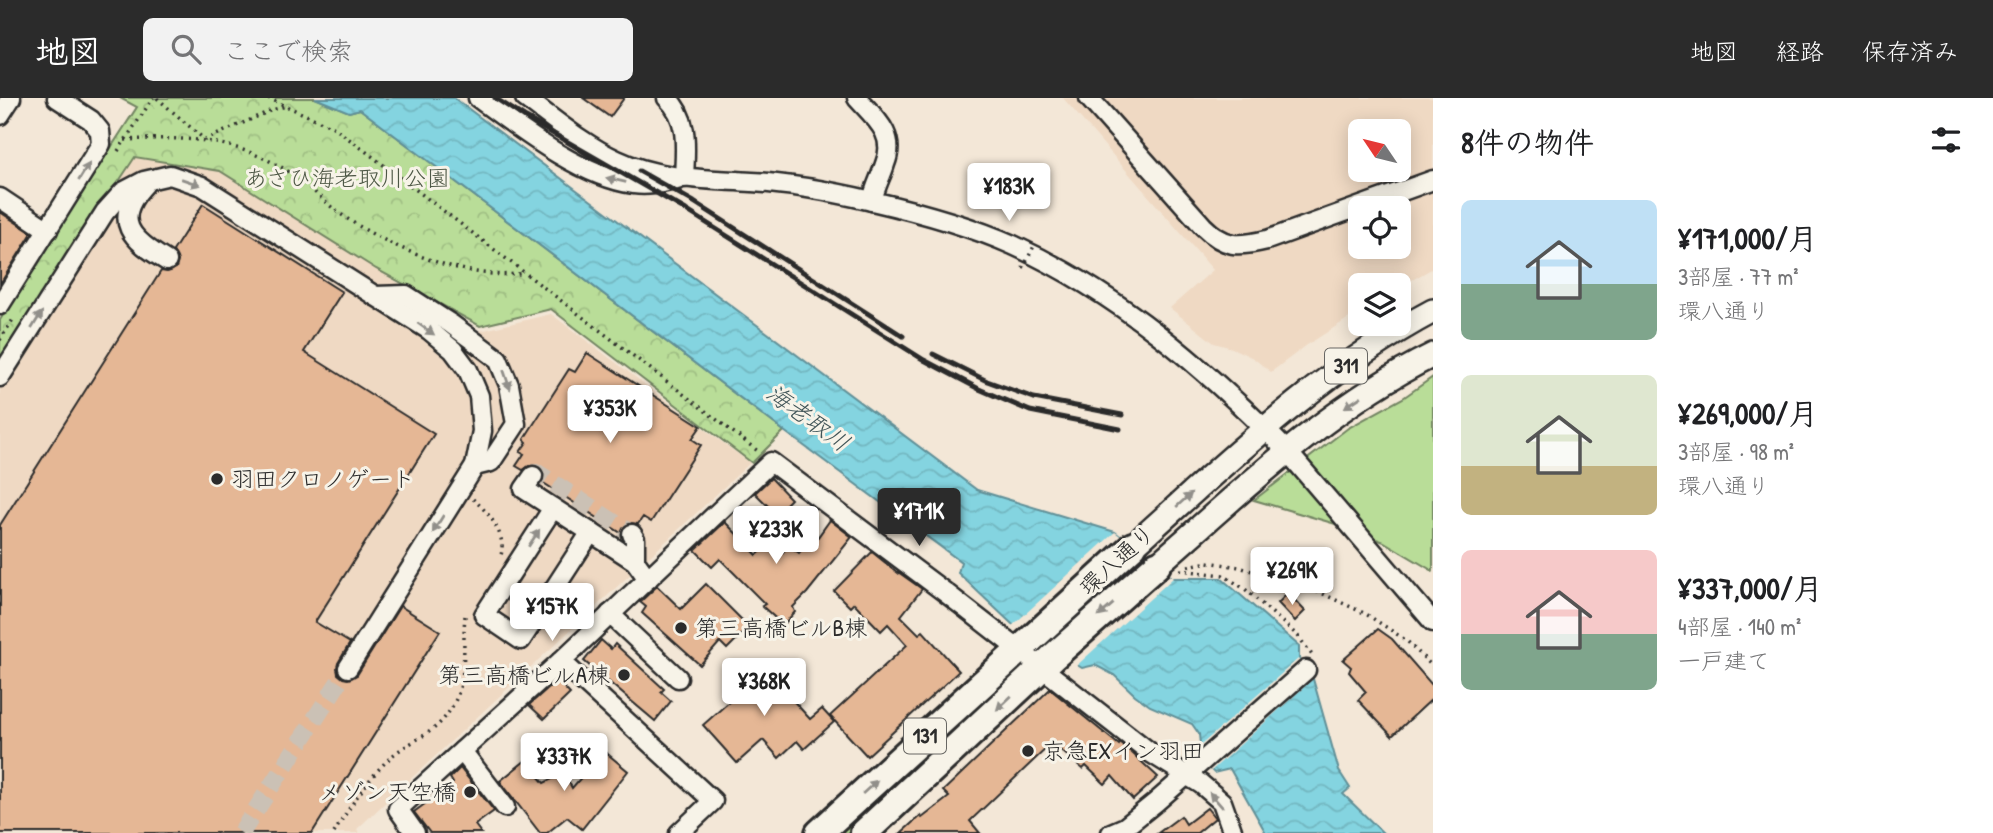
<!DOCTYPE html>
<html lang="ja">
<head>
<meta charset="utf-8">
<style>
	:root { --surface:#fff; --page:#f2f2f2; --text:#202124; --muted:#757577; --accent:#2b2b2b }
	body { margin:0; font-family:"Patrick Hand","Klee One",sans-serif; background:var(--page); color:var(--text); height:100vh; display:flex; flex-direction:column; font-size:26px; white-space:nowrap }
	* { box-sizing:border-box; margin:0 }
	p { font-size:23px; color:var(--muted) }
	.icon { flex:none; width:38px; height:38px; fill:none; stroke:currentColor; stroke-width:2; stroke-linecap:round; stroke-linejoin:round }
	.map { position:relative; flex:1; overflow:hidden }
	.drawer { display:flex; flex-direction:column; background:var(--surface); width:560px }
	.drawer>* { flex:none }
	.needle { width:46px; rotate:305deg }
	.tools { position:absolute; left:1348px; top:21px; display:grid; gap:14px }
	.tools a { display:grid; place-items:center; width:63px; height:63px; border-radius:10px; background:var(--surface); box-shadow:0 4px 18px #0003; font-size:35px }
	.price { position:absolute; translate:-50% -60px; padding:0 16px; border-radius:7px; background:#fff; color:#222; font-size:23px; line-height:46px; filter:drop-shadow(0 2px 4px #0008) }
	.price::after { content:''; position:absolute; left:50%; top:42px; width:21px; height:16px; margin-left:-10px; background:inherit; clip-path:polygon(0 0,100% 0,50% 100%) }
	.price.selected { background:var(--accent); color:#fff }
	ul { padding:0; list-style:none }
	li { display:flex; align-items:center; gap:21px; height:175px; padding:0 28px }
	li span { display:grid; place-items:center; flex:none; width:196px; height:140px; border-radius:10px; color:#555 }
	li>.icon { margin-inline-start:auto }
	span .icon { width:84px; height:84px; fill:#fffc; stroke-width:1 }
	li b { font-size:30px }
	h2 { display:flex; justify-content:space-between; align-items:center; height:84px; padding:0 28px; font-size:30px }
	header { display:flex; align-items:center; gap:42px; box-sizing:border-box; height:98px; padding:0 35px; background:var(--accent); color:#fff }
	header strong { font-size:33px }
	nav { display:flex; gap:38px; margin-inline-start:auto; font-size:24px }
	.search { width:490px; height:63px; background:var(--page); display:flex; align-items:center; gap:18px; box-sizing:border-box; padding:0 24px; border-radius:10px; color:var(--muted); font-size:26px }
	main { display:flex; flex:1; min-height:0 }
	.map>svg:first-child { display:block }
	.built { fill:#efd9c3; fill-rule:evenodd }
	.green { fill:#b9dd98; stroke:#728462; stroke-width:2 }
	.park { fill:url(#park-crowns); stroke:#728462; stroke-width:2 }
	.water { fill:url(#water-waves); stroke:#609098; stroke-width:2 }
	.pier { fill:#f3e7d7 }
	.building { fill:#e5b795; stroke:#2b2b2b; stroke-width:2 }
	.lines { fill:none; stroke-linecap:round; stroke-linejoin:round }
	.minor-tunnel { stroke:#cbc1b5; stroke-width:18; stroke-dasharray:18 9; stroke-linecap:butt }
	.minor-casing { stroke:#2b2b2b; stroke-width:23 }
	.major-casing { stroke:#2b2b2b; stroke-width:28 }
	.highway-casing { stroke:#2b2b2b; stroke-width:32 }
	.path { stroke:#2b2b2b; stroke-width:3.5; stroke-dasharray:2 5; stroke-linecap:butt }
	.minor { stroke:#f7f3e8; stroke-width:18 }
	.major { stroke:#f7f3e8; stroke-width:23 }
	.highway { stroke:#f7f3e8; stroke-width:26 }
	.rail { stroke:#2b2b2b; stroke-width:5 }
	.path-bridge { stroke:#2b2b2b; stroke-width:3.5; stroke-dasharray:2 5; stroke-linecap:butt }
	.oneway { fill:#918f8a }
	.poi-dot { fill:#2b2b2b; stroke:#f7f3e8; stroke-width:2.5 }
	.labels { text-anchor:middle; stroke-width:6; stroke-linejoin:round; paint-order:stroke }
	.shield { fill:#f7f3e8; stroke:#686764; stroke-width:2 }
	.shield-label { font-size:21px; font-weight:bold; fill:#2b2b2b }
	.park-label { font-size:23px; fill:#4e5846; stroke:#f7f3e8 }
	.poi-label { font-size:23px; fill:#2b2b2b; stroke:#f7f3e8; text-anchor:start }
	.street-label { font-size:23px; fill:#2b2b2b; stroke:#f7f3e8 }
	.water-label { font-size:24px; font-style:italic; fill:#415558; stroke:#f7f3e8 }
</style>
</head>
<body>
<header>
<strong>地図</strong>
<div class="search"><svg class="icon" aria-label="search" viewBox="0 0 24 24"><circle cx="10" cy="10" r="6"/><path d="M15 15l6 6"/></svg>ここで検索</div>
<nav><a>地図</a><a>経路</a><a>保存済み</a></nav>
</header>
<main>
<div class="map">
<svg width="1433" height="735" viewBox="0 0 1433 735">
	<defs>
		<pattern id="park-crowns" width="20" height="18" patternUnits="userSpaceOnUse" patternTransform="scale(1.75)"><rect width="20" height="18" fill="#b9dd98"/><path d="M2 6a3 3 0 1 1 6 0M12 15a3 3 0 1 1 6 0" fill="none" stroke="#9fbe83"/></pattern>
		<pattern id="water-waves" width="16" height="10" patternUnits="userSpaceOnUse" patternTransform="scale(1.75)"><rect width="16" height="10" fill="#84d4e0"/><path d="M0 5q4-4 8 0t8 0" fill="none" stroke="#72b6c0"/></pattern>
	</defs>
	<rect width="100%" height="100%" fill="#f3e7d7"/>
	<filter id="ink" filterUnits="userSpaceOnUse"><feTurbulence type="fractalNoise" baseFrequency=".0143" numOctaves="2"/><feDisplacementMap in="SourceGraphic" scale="14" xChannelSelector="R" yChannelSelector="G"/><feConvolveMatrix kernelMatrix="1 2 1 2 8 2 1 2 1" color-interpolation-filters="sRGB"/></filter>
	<g filter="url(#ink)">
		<g class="built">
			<path d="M1063,0H1433V170L1398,190V187H1360V213L1307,247L1271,274L1253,260L1232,250L1214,245L1170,210L1213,172ZM1360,33H1398V72H1360ZM1360,110H1398V149H1360Z"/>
			<path d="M138,57L219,71L476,234L551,216L750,365L357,731L359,735H0V258L125,62Z"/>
		</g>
		<g class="green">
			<path d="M1433,279V473L1384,444L1339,427L1254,402L1348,330L1403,300Z"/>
			<path d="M1015,573L1019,575L847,735H839Z"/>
		</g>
		<path class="park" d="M120,0H315L349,14L360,11L784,333L752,365L551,211L480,228L376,171L220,73L135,59L0,263V222L137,9Z"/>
		<path class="water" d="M315,0H454L977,392L1115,434L1173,480H1221L1299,548V561L1313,581L1339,673L1350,690L1343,696L1383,735H1266L1230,671L1214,675L1193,654L1200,647L1199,636L1192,626L1150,608L1135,597L1114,577L1095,567L1082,570L1012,526L958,475L961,464L784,333L360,11L349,14Z"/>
		<g class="pier">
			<path d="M1115,434L1173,480L1074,570L1012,528Z"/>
			<path d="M1298,561L1313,581L1211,673L1193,654Z"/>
		</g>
		<g class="building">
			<path d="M583,0H624L610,19Z"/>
			<path d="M203,106L342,194L304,254L434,336L315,524L350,545L338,565L337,570L338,576L343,580L348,581L357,577L400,508L440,533L312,735H0V427L161,173L167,174L176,170L178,163L173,153Z"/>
			<path d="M0,114L32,135L0,186Z"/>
			<path d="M587,255L701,328L692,341L701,347L651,424L643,419L638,426L631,425L626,427L621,435L542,384L543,374L539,368H529L523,372L516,368L524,356L520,354L527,344L524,341L569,271L575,274Z"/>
			<path d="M771,380L791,401L776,416L755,395Z"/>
			<path d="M830,422L852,439L807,495L793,509L795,514L783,527L762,508L765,506L720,461L712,469L695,452L725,424L757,457L772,443L783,454L788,447L799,455L811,440L815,443Z"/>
			<path d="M872,454L898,475V474L922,491L901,518L919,536L923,533L959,573L867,658L830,618L907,547L888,526L881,533L854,505L850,509L834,493Z"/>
			<path d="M706,486L749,529L727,551L720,544L700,567L642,515L646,509L640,504L657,488L681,511Z"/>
			<path d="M1288,495L1305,513L1295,523L1278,505Z"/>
			<path d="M1378,531L1392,541L1433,588V600L1392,638L1358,602L1366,594L1349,574L1351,569L1343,562Z"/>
			<path d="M601,542L611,551L615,546L664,591L661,594L671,603L655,623L584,563Z"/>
			<path d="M759,565L810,621L822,611L834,624L804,651L797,643L779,660L763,642L737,665L703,627L738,596L732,590Z"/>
			<path d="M557,582L570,596L544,621L529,607Z"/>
			<path d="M1050,591L1119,647L1120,645L1132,655L1158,679L1133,702L1112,678L1105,686L1086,668L1083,671L1052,645L970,723L980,735H901L920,718L922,720L949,699L943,693Z"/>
			<path d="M604,653L628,673L582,731L567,719L547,735H540L500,683L525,663L544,685L564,675L572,690Z"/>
			<path d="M460,670L494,713L475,727L481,735H430L414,714L453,685L450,680Z"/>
			<path d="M1207,710L1215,720L1197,735H1158L1181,718L1186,726Z"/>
		</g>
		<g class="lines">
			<g class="minor-tunnel">
				<path d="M533,378L536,374L632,436"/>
				<path d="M241,735L348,570"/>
			</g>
			<g class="minor-casing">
				<g id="minor">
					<path d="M478,0C520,31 581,79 634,86C648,88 662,85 677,82"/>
					<path d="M525,0C555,22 584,47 617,62C659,82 707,81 752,84C793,86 833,94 872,103C920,114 968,127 1013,147C1120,196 1205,270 1287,353L1433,524"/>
					<path d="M667,0C690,22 685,51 684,80"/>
					<path d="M857,0C875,20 897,37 885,66C881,79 875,89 872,103"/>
					<path d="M1089,0L1203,128C1225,150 1238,149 1267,142L1433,82"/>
					<path d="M0,17L11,0"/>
					<path d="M145,86C110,123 132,142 167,163"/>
					<path d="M0,100L48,132"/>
					<path d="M375,198L406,197L451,226L498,261L509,287L516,326L491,364L475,368"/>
					<path d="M0,207L101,46L100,33L91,22L57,0"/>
					<path d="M0,279L105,114L123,94L144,83L170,77L202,88L429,232L453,252L468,272L479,298L482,333L475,368L348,570"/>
					<path d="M533,378L524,391L635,463L648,481"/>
					<path d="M553,410L484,517L521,542L591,434"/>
					<path d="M632,436L635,441V463"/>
					<path d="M610,516L678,580"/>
					<path d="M561,563L713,703L679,735"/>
					<path d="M462,653L505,709"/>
					<path d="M415,735L398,711L561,563L771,364L946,495L1151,655L1201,686L1222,704L1233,735"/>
					<path d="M1111,735L1125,729L1156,704L1306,572"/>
				</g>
			</g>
			<g class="major-casing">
				<g id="major">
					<path d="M1133,448C1227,364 1320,273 1433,213"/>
					<path d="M1157,467C1244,391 1328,309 1433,257"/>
				</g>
			</g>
			<g class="highway-casing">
				<g id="highway">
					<path d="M819,735L1133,448"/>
					<path d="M864,735L1053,559L1157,467"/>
				</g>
			</g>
			<g class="path">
				<path d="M157,0L205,42L272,12L286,8"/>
				<path d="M268,0L333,29L364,52L759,354"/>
				<path d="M125,42C169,40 203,38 246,53C266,60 287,71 303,84C315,94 326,105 339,115C384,147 468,185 524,175"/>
				<path d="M118,53L153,0"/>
				<path d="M0,242L14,220"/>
				<path d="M473,401C487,413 507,436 501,457"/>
				<path d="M1188,468L1208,464L1239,469L1319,494L1366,516L1392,533L1407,543L1433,569"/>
				<path d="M1180,472L1223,477L1245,491L1298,538L1312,557"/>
				<path d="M334,735C350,708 369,679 392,658C415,639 437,637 453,607C468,581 462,547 465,518"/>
			</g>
			<use href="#minor" class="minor"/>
			<use href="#major" class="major"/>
			<use href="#highway" class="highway"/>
			<g class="rail">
				<path d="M495,0L526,20L686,112L924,262L979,291L1030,313L1120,331"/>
				<path d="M639,73L694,104L903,238"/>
				<path d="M933,256L987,283L1034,300L1122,317"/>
			</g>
			<path class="path-bridge" d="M1023,170L1034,148"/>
		</g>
		<defs><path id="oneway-solid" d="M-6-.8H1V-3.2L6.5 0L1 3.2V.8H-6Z" transform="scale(1.75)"/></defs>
		<g class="oneway">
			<use href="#oneway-solid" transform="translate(84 74) rotate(-58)"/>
			<use href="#oneway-solid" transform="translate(616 82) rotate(-167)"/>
			<use href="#oneway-solid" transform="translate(191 84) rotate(19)"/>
			<use href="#oneway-solid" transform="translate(37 222) rotate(-58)"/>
			<use href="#oneway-solid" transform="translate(426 231) rotate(35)"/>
			<use href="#oneway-solid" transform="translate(507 282) rotate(71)"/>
			<use href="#oneway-solid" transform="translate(1353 304) rotate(147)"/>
			<use href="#oneway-solid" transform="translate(1184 402) rotate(-42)"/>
			<use href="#oneway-solid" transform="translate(438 426) rotate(122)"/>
			<use href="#oneway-solid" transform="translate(534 440) rotate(-57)"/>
			<use href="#oneway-solid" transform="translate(1106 512) rotate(139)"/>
			<use href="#oneway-solid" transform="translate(1004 605) rotate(137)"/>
			<use href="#oneway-solid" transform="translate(870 689) rotate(-42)"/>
			<use href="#oneway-solid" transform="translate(1216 702) rotate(-131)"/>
		</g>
	</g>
	<g class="poi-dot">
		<circle cx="217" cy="381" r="7"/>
		<circle cx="681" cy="530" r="7"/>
		<circle cx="624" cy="577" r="7"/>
		<circle cx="1028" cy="653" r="7"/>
		<circle cx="470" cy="694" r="7"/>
	</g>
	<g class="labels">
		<g class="shield">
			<rect x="1325" y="250.5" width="42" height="35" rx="5"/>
			<rect x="904" y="620.5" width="42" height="35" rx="5"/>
		</g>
		<g class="shield-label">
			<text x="1346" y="275">311</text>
			<text x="925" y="645">131</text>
		</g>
		<g class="park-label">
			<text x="347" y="88">あさひ海老取川公園</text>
		</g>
		<g class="poi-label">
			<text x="231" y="389">羽田クロノゲート</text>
			<text x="695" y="538">第三高橋ビルB棟</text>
			<text x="610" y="585" text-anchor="end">第三高橋ビルA棟</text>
			<text x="1042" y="661">京急EXイン羽田</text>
			<text x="456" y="702" text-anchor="end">メゾン天空橋</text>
		</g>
		<g class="street-label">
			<text transform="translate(1117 462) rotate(-42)" y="8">環八通り</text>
		</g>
		<g class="water-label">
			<text transform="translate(808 320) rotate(36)" y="8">海老取川</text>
		</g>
	</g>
</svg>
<div class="tools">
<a><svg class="needle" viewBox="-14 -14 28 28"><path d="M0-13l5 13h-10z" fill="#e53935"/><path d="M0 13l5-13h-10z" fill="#757577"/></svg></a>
<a><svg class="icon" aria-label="locate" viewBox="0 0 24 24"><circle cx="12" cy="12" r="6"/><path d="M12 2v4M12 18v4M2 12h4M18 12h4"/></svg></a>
<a><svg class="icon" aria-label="layers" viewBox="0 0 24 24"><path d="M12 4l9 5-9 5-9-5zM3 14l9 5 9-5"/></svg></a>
</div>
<b class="price" style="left:1009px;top:125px">¥183K</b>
<b class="price" style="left:610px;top:347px">¥353K</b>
<b class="price selected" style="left:919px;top:450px">¥171K</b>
<b class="price" style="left:776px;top:468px">¥233K</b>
<b class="price" style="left:1292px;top:509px">¥269K</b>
<b class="price" style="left:552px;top:545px">¥157K</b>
<b class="price" style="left:764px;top:620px">¥368K</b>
<b class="price" style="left:564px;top:695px">¥337K</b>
</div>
<section class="drawer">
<h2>8件の物件<svg class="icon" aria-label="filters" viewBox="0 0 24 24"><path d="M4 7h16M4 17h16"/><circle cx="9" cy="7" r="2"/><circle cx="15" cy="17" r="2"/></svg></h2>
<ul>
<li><span style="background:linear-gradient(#bfe0f5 60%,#7fa58c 0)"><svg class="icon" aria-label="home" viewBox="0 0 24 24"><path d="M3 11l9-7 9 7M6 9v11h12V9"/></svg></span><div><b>¥171,000/月</b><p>3部屋 · 77 m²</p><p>環八通り</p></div></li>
<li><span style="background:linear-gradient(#dfe7d0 65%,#c2b280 0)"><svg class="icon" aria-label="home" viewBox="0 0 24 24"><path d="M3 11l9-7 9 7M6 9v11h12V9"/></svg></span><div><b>¥269,000/月</b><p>3部屋 · 98 m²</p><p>環八通り</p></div></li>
<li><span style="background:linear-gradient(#f6c9c9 60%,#7fa58c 0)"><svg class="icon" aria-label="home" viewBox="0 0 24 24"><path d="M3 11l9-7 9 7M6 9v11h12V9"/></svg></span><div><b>¥337,000/月</b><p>4部屋 · 140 m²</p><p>一戸建て</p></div></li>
</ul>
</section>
</main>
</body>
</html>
